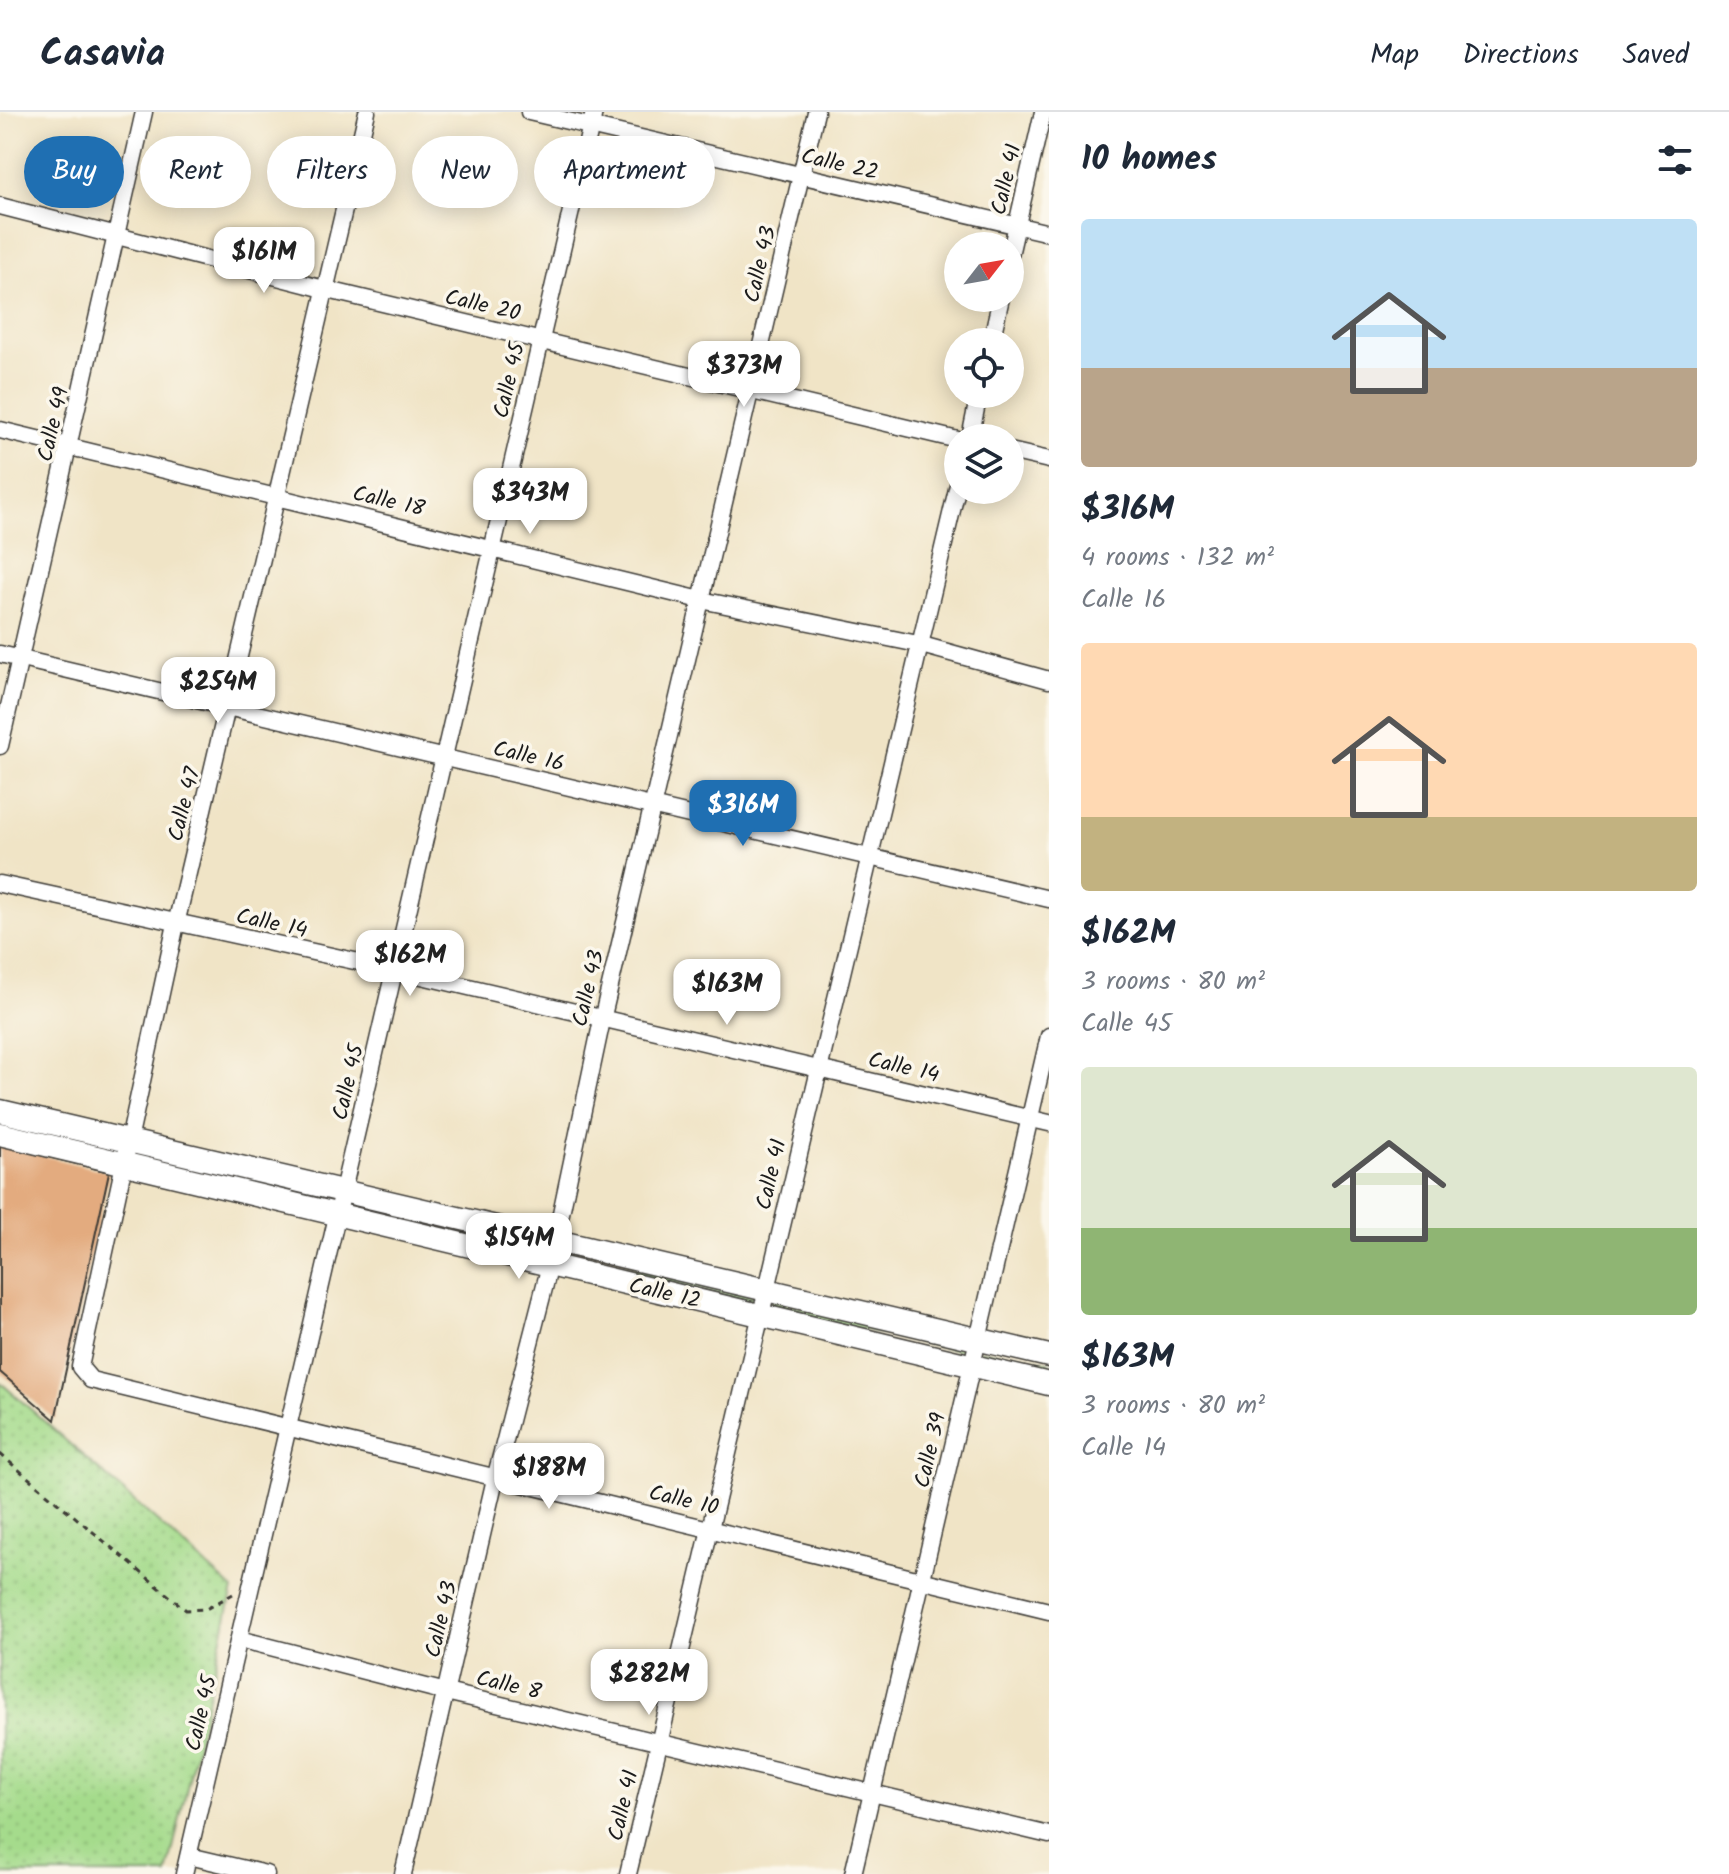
<!DOCTYPE html>
<html lang="en">
<head>
<meta charset="utf-8">
<style>
	:root { --surface:#fff; --page:#f2f2f3; --text:#1f2937; --muted:#747a83; --line:#e0e1e3; --accent:#1f6fb2 }
	body { margin:0; font-family:Kalam,sans-serif; background:var(--page); color:var(--text); height:100vh; display:flex; flex-direction:column; font-size:30px; white-space:nowrap }
	* { box-sizing:border-box; margin:0 }
	p { font-size:26px; color:var(--muted) }
	.icon { flex:none; width:44px; height:44px; fill:none; stroke:currentColor; stroke-width:2; stroke-linecap:round; stroke-linejoin:round }
	.map { position:relative; flex:1; overflow:hidden }
	.side { display:flex; flex-direction:column; background:var(--surface); width:680px }
	.side>* { flex:none }
	.top-card { position:absolute; left:24px; top:24px; width:760px; height:72px; display:flex; gap:16px }
	.needle { width:52px; rotate:59deg }
	.buttons { position:absolute; left:944px; top:120px; display:grid; gap:16px }
	.buttons a { display:grid; place-items:center; width:80px; height:80px; border-radius:50%; background:var(--surface); box-shadow:0 4px 20px #0003; font-size:40px }
	.price { position:absolute; translate:-50% -68px; padding:0 18px; border-radius:16px; background:#fff; color:#222; font-size:26px; line-height:52px; filter:drop-shadow(0 2px 4px #0008) }
	.price::after { content:''; position:absolute; left:50%; top:48px; width:24px; height:18px; margin-left:-12px; background:inherit; clip-path:polygon(0 0,100% 0,50% 100%) }
	.price.selected { background:var(--accent); color:#fff }
	ul { padding:0; list-style:none }
	li { display:grid; align-content:center; gap:16px; height:424px; padding:0 32px }
	li span { display:grid; place-items:center; height:248px; border-radius:8px; color:#555 }
	li>.icon { margin-inline-start:auto }
	span .icon { width:144px; height:144px; fill:#fffc; stroke-width:1 }
	li b { font-size:34px }
	h2 { display:flex; justify-content:space-between; align-items:center; height:96px; padding:0 32px; font-size:34px }
	.chip { padding:0 28px; border-radius:36px; background:var(--surface); box-shadow:0 4px 20px #0003; font-size:28px; line-height:72px }
	.chip.selected { background:var(--accent); color:#fff }
	header { display:flex; align-items:center; gap:48px; box-sizing:border-box; height:112px; padding:0 40px; background:var(--surface); border-bottom:2px solid var(--line) }
	header strong { font-size:38px }
	nav { display:flex; gap:44px; margin-inline-start:auto; font-size:28px }
	main { display:flex; flex:1; min-height:0 }
	.map>svg:first-child { display:block }
	.grass { fill:url(#grass-tufts); stroke:#607c54; stroke-width:2 }
	.park { fill:url(#park-dots); stroke:#607c54; stroke-width:2 }
	.building { fill:#e3ab7f }
	.lines { fill:none; stroke-linecap:round; stroke-linejoin:round }
	.minor-casing { stroke:#3c3a36; stroke-width:19 }
	.tertiary-casing { stroke:#3c3a36; stroke-width:25 }
	.path { stroke:#3c3a36; stroke-width:3; stroke-dasharray:6 6; stroke-linecap:butt }
	.minor { stroke:#fff; stroke-width:16 }
	.tertiary { stroke:#fff; stroke-width:22 }
	.labels { text-anchor:middle; stroke-width:7; stroke-linejoin:round; paint-order:stroke }
	.street-label { font-size:22px; fill:#1c1c1c; stroke:#fbf7ec }
</style>
</head>
<body>
<header>
<strong>Casavia</strong>
<nav><a>Map</a><a>Directions</a><a>Saved</a></nav>
</header>
<main>
<div class="map">
<svg width="1049" height="1762" viewBox="0 0 1049 1762">
	<defs>
		<pattern id="grass-tufts" width="24" height="20" patternUnits="userSpaceOnUse" patternTransform="scale(2)"><rect width="24" height="20" fill="#a5db8c"/><path d="M3 7l-1-3M5 7V3M7 7l1-3M15 17l-1-3M17 17v-4M19 17l1-3" fill="none" stroke="#8dbb78"/></pattern>
		<pattern id="park-dots" width="8" height="8" patternUnits="userSpaceOnUse" patternTransform="scale(2)"><rect width="8" height="8" fill="#a5db8c"/><path d="M2 2h.1M6 6h.1" fill="none" stroke="#8dbb78" stroke-width="1.8" stroke-linecap="round"/></pattern>
	</defs>
	<rect width="100%" height="100%" fill="#fbf7ec"/>
	<filter id="ink" filterUnits="userSpaceOnUse"><feTurbulence type="fractalNoise" baseFrequency=".0125" numOctaves="2"/><feDisplacementMap in="SourceGraphic" scale="16" xChannelSelector="R" yChannelSelector="G"/><feConvolveMatrix kernelMatrix="1 2 1 2 8 2 1 2 1" color-interpolation-filters="sRGB"/></filter>
	<filter id="wash" filterUnits="userSpaceOnUse"><feTurbulence type="fractalNoise" baseFrequency=".006" numOctaves="4" result="noise"/><feDisplacementMap in="SourceGraphic" scale="32" xChannelSelector="R" yChannelSelector="G"/><feGaussianBlur stdDeviation="1.8" result="paint"/><feColorMatrix in="noise" values="0 0 0 0 0 0 0 0 0 0 0 0 0 0 0 0 0 1.4 0 .05"/><feComposite in="paint" operator="in"/></filter>
	<g filter="url(#wash)">
		<rect width="100%" height="100%" fill="#f0e4c6"/>
		<g class="grass">
			<path d="M357,1092L546,1133V1142L356,1097Z"/>
			<path d="M564,1140L754,1184L753,1191L563,1146Z"/>
			<path d="M771,1188L965,1234L963,1240L771,1197Z"/>
			<path d="M979,1238L1049,1250V1265L981,1249Z"/>
		</g>
		<path class="park" d="M0,1270L233,1477L167,1762H0Z"/>
		<g id="blocks">
			<path class="building" d="M0,1033L109,1060L55,1308L0,1260Z"/>
		</g>
	</g>
	<g filter="url(#ink)">
		<use href="#blocks" fill-opacity="0" stroke="#3c3a36" stroke-width="2"/>
		<g class="lines">
			<g class="minor-casing">
				<g id="minor">
					<path d="M367,0L176,812L80,1255L91,1268L1049,1499"/>
					<path d="M529,0L1049,121"/>
					<path d="M0,94L328,178L958,328"/>
					<path d="M1010,143L1043,0"/>
					<path d="M991,230L1001,186"/>
					<path d="M0,318L701,488L918,532L1049,568"/>
					<path d="M970,326L979,282"/>
					<path d="M1010,339L1049,348"/>
					<path d="M0,542L1049,787"/>
					<path d="M0,634L144,0"/>
					<path d="M0,772L396,858L1049,1011"/>
					<path d="M239,1527L446,1580L1049,1723"/>
					<path d="M189,1744L266,1762"/>
					<path d="M184,1762L594,0"/>
					<path d="M403,1762L495,1367L550,1153L602,908L816,0"/>
					<path d="M628,1762L958,373"/>
					<path d="M853,1762L1049,924"/>
				</g>
			</g>
			<g class="tertiary-casing">
				<g id="tertiary">
					<path d="M0,999L1049,1244"/>
					<path d="M0,1022L1049,1272"/>
				</g>
			</g>
			<path class="path" d="M0,1342L186,1498L206,1497L233,1482"/>
			<use href="#minor" class="minor"/>
			<use href="#tertiary" class="tertiary"/>
		</g>
	</g>
	<g class="labels">
		<g class="street-label">
			<text transform="translate(840 51) rotate(13)" y="8">Calle 22</text>
			<text transform="translate(1005 67) rotate(-77)" y="8">Calle 41</text>
			<text transform="translate(759 152) rotate(-77)" y="8">Calle 43</text>
			<text transform="translate(483 192) rotate(13)" y="8">Calle 20</text>
			<text transform="translate(508 268) rotate(-77)" y="8">Calle 45</text>
			<text transform="translate(52 312) rotate(-77)" y="8">Calle 49</text>
			<text transform="translate(389 388) rotate(13)" y="8">Calle 18</text>
			<text transform="translate(529 643) rotate(13)" y="8">Calle 16</text>
			<text transform="translate(183 692) rotate(-76)" y="8">Calle 47</text>
			<text transform="translate(272 810) rotate(12)" y="8">Calle 14</text>
			<text transform="translate(587 876) rotate(-77)" y="8">Calle 43</text>
			<text transform="translate(904 954) rotate(13)" y="8">Calle 14</text>
			<text transform="translate(347 970) rotate(-77)" y="8">Calle 45</text>
			<text transform="translate(770 1062) rotate(-77)" y="8">Calle 41</text>
			<text transform="translate(665 1180) rotate(13)" y="8">Calle 12</text>
			<text transform="translate(929 1338) rotate(-77)" y="8">Calle 39</text>
			<text transform="translate(684 1387) rotate(13)" y="8">Calle 10</text>
			<text transform="translate(440 1507) rotate(-77)" y="8">Calle 43</text>
			<text transform="translate(509 1572) rotate(13)" y="8">Calle 8</text>
			<text transform="translate(200 1601) rotate(-77)" y="8">Calle 45</text>
			<text transform="translate(622 1693) rotate(-77)" y="8">Calle 41</text>
		</g>
	</g>
</svg>
<div class="buttons">
<a><svg class="needle" viewBox="-14 -14 28 28"><path d="M0-13l5 13h-10z" fill="#e53935"/><path d="M0 13l5-13h-10z" fill="#747a83"/></svg></a>
<a><svg class="icon" aria-label="locate" viewBox="0 0 24 24"><circle cx="12" cy="12" r="6"/><path d="M12 2v4M12 18v4M2 12h4M18 12h4"/></svg></a>
<a><svg class="icon" aria-label="layers" viewBox="0 0 24 24"><path d="M12 4l9 5-9 5-9-5zM3 14l9 5 9-5"/></svg></a>
</div>
<b class="price" style="left:264px;top:183px">$161M</b>
<b class="price" style="left:744px;top:297px">$373M</b>
<b class="price" style="left:530px;top:424px">$343M</b>
<b class="price" style="left:218px;top:613px">$254M</b>
<b class="price selected" style="left:743px;top:736px">$316M</b>
<b class="price" style="left:410px;top:886px">$162M</b>
<b class="price" style="left:727px;top:915px">$163M</b>
<b class="price" style="left:519px;top:1169px">$154M</b>
<b class="price" style="left:549px;top:1399px">$188M</b>
<b class="price" style="left:649px;top:1605px">$282M</b>
<div class="top-card">
<a class="chip selected">Buy</a>
<a class="chip">Rent</a>
<a class="chip">Filters</a>
<a class="chip">New</a>
<a class="chip">Apartment</a>
</div>
</div>
<section class="side">
<h2>10 homes<svg class="icon" aria-label="filters" viewBox="0 0 24 24"><path d="M4 7h16M4 17h16"/><circle cx="9" cy="7" r="2"/><circle cx="15" cy="17" r="2"/></svg></h2>
<ul>
<li><span style="background:linear-gradient(#bfe0f5 60%,#b9a48a 0)"><svg class="icon" aria-label="home" viewBox="0 0 24 24"><path d="M3 11l9-7 9 7M6 9v11h12V9"/></svg></span><div><b>$316M</b><p>4 rooms · 132 m²</p><p>Calle 16</p></div></li>
<li><span style="background:linear-gradient(#ffd9b3 70%,#c2b280 0)"><svg class="icon" aria-label="home" viewBox="0 0 24 24"><path d="M3 11l9-7 9 7M6 9v11h12V9"/></svg></span><div><b>$162M</b><p>3 rooms · 80 m²</p><p>Calle 45</p></div></li>
<li><span style="background:linear-gradient(#dfe7d0 65%,#8fb573 0)"><svg class="icon" aria-label="home" viewBox="0 0 24 24"><path d="M3 11l9-7 9 7M6 9v11h12V9"/></svg></span><div><b>$163M</b><p>3 rooms · 80 m²</p><p>Calle 14</p></div></li>
</ul>
</section>
</main>
</body>
</html>
